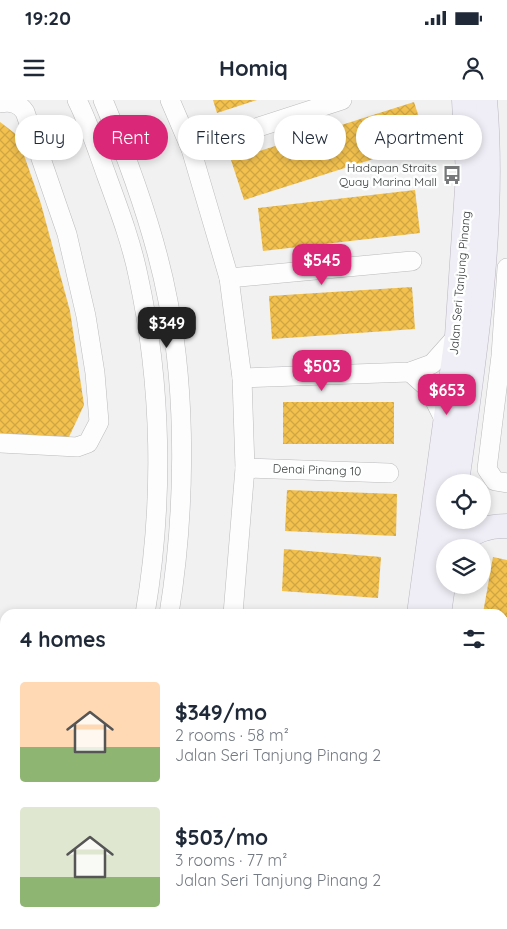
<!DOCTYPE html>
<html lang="en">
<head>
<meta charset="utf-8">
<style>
	:root { --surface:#fff; --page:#f2f2f3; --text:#1f2937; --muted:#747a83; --accent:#db2777 }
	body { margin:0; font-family:Quicksand,sans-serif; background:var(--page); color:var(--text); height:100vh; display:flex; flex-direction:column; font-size:19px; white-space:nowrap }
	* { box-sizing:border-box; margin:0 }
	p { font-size:16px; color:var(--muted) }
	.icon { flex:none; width:28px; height:28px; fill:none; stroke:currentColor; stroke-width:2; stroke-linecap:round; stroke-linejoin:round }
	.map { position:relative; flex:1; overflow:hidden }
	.sheet { position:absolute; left:0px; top:509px; width:508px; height:321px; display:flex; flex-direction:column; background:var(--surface); border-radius:15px 15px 0 0; box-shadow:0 2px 8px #0003 }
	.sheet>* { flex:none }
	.banner { position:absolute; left:15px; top:15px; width:478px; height:45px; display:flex; gap:10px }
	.controls { position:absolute; left:436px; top:374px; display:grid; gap:10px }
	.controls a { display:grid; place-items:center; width:55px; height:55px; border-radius:50%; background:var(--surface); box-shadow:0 2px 8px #0003; font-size:25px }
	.price { position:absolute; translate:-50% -42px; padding:0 11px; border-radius:10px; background:var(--accent); color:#fff; font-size:16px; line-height:32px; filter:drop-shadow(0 1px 2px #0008) }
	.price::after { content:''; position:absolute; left:50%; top:30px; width:15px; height:11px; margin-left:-8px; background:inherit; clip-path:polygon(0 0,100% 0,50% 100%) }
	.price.current { background:#222; color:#fff }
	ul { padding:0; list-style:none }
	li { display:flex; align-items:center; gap:15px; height:125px; padding:0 20px }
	li span { display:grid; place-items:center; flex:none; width:140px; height:100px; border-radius:5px; color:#555 }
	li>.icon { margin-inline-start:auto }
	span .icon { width:60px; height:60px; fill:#fffc; stroke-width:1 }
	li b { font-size:21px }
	h2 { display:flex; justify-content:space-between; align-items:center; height:60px; padding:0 20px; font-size:21px }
	.chip { padding:0 18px; border-radius:22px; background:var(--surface); box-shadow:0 2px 8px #0003; font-size:18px; line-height:45px }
	.chip.current { background:var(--accent); color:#fff }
	.status { display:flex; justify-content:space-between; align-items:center; height:35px; padding:0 25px; background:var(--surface); direction:ltr }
	.status svg { height:14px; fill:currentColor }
	header { display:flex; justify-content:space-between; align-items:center; height:65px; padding:0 20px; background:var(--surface); font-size:22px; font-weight:700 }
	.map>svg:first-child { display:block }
	.homes { fill:url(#homes-cross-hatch) }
	.offices { fill:url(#offices-cross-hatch) }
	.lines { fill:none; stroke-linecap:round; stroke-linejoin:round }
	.minor-casing { stroke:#bbbbbc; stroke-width:20 }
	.major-casing { stroke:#bbb7c3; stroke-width:25 }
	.minor { stroke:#fdfdfd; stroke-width:19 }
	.major { stroke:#efedf5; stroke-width:24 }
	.labels { text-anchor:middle; stroke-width:5; stroke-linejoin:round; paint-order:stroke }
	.poi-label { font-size:12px; fill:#363738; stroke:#feffff; text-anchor:end }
	.street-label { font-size:12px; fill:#363738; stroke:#feffff }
</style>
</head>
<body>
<div class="status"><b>19:20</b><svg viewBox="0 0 49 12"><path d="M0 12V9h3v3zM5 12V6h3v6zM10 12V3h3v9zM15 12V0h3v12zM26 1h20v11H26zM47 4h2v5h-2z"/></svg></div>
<header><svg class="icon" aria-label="menu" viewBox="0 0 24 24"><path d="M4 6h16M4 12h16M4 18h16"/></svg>Homiq<svg class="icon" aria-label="person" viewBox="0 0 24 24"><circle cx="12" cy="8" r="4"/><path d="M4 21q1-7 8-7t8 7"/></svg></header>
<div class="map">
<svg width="507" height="829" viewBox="0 0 507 829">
	<defs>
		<pattern id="homes-cross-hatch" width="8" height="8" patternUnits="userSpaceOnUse" patternTransform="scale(1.25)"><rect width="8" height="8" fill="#f2c14e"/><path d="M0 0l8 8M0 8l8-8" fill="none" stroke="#d0a645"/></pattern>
		<pattern id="offices-cross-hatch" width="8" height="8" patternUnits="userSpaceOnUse" patternTransform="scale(1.25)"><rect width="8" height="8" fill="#7b5ea7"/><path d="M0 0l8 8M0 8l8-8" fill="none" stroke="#604a82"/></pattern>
	</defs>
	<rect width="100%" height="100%" fill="#f1f1f2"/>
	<g class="homes">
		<path d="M213,0H257L217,13Z"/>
		<path d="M414,2L427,42L244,100L231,60Z"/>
		<path d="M0,22L17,35L41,104L70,211L84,305L68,339L0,335Z"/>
		<path d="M415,90L420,133L263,151L258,108Z"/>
		<path d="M412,187L415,229L272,239L269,196Z"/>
		<rect x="283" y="302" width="111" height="42"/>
		<path d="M287,390L397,394L396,436L285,431Z"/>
		<path d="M284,449L381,457L378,498L282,491Z"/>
		<path d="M493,457L507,460V517H502V514L483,513Z"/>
		<path d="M502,540L507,541V597H502Z"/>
		<path d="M502,642L507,643V696L502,695Z"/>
		<path d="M502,729L507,730V783L502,782Z"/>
		<path d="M176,825H251L260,829H174Z"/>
	</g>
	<path class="offices" d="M502,803L507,804V829H434V825H502Z"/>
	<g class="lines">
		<g class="minor-casing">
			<g id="minor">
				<path d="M77,0C89,24 97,49 106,74C118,107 131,141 138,175C162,285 164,403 145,514"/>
				<path d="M103,0C130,64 155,132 168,201C187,298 185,416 169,514"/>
				<path d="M170,0L191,49L229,178L242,278L245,368L233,514"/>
				<path d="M0,3C11,1 19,3 25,12L67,134L86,216L95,273L99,322L88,343L77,347L0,343"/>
				<path d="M191,49L342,0"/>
				<path d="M507,168L501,256L487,369L495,381L507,383"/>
				<path d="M229,178L412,161"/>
				<path d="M410,272L429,289L445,321"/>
				<path d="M242,278L410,272L432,264L457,236"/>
				<path d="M245,368L389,373"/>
				<path d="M502,529H507"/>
				<path d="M502,621H507"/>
				<path d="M502,714L507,715"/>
				<path d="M25,829L27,825"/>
				<path d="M51,829L54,825"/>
				<path d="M128,829L130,825"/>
			</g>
		</g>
		<g class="major-casing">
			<g id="major">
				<path d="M457,382C474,259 496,125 485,0"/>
				<path d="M448,448L452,420"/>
				<path d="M460,448C470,430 488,426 507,426"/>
				<path d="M419,514L457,236L468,74L464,0"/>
				<path d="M439,514L445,472"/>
				<path d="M318,825L320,829"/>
				<path d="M344,829L346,825"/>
				<path d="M369,829L371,825"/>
			</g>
		</g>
		<use href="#minor" class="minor"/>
		<use href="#major" class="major"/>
	</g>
	<defs>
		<g id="bus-bare" transform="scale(1.5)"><path d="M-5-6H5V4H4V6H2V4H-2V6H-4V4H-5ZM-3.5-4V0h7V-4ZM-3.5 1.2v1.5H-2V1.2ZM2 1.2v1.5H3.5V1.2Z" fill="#777879" stroke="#feffff" stroke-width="2.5" paint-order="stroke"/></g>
	</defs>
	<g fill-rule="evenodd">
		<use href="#bus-bare" x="452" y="75"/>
	</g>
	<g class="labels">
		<g class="poi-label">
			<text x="437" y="72">Hadapan Straits<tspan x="437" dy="14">Quay Marina Mall</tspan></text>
		</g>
		<g class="street-label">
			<text transform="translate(460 183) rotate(-85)" y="4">Jalan Seri Tanjung Pinang</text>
			<text transform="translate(317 370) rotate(2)" y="4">Denai Pinang 10</text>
		</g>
	</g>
</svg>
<div class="controls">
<a><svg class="icon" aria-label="locate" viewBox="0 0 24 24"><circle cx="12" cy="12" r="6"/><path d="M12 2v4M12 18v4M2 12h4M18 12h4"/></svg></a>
<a><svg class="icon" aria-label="layers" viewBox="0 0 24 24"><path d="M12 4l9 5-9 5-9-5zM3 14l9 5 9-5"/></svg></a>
</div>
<b class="price" style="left:322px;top:186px">$545</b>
<b class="price current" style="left:167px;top:249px">$349</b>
<b class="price" style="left:322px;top:292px">$503</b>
<b class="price" style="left:447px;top:316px">$653</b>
<div class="banner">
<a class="chip">Buy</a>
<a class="chip current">Rent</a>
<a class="chip">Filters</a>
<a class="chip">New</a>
<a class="chip">Apartment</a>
</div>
<section class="sheet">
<h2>4 homes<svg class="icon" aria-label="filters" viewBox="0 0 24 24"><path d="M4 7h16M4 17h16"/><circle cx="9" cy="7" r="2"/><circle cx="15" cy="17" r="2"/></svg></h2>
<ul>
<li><span style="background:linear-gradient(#ffd9b3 65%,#8fb573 0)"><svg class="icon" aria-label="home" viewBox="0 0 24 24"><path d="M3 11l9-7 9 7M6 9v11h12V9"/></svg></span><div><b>$349/mo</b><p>2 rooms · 58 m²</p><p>Jalan Seri Tanjung Pinang 2</p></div></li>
<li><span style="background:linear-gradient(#dfe7d0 70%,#8fb573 0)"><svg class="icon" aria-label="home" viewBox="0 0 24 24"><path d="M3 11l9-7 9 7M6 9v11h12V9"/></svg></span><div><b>$503/mo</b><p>3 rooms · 77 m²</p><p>Jalan Seri Tanjung Pinang 2</p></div></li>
</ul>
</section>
</div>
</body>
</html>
